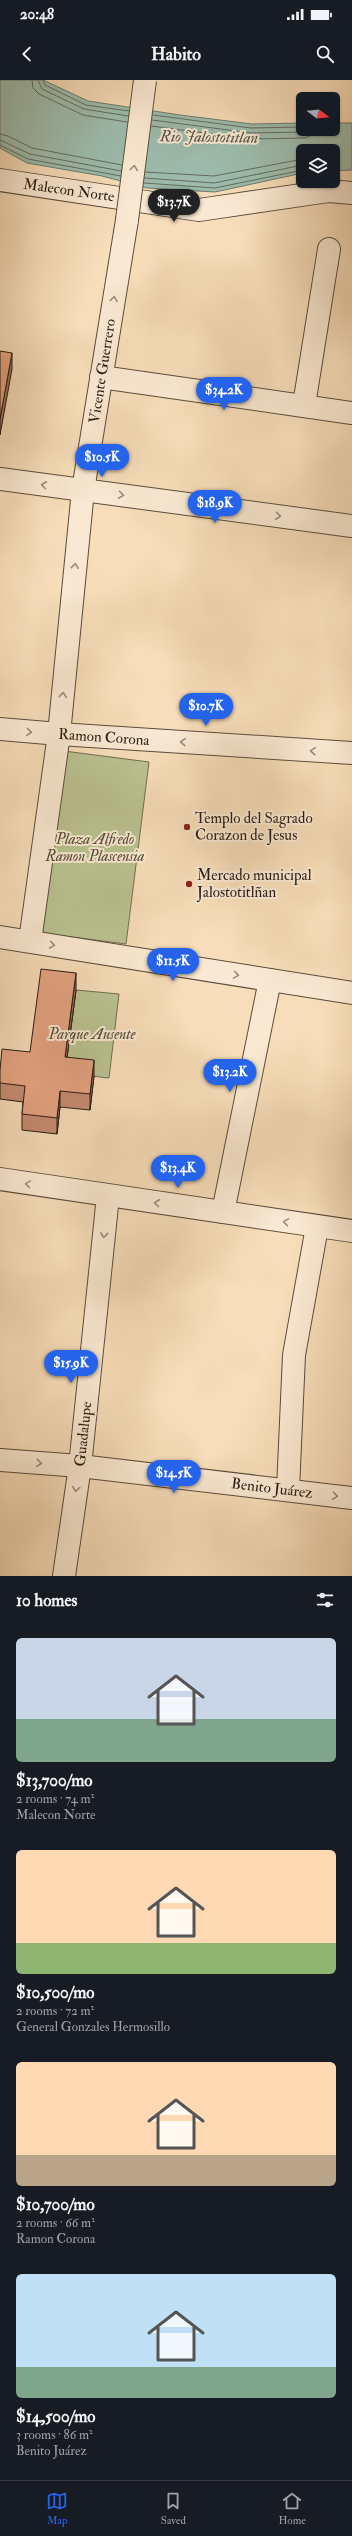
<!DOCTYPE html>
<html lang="en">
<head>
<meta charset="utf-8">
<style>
	:root { --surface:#171b24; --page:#242831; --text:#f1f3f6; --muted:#9ea1a6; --line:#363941; --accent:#2563eb }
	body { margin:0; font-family:"IM FELL Double Pica",serif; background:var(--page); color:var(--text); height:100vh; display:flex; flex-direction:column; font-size:15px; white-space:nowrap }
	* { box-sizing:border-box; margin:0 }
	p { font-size:13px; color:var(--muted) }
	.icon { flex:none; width:22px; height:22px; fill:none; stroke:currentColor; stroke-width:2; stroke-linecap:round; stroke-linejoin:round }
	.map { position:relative; height:1496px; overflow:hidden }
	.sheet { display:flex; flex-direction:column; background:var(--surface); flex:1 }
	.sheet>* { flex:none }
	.needle { width:26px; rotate:106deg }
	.fabs { position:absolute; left:296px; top:12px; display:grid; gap:8px }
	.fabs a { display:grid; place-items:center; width:44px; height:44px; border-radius:6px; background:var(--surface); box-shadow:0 1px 3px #0004; font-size:20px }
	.price { position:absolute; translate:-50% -34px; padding:0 9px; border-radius:14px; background:var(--accent); color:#fff; font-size:13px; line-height:26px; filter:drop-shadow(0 1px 2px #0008) }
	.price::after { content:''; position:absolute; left:50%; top:24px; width:12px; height:9px; margin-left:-6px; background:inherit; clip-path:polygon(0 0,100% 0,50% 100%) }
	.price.selected { background:#222; color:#fff }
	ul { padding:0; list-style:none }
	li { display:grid; align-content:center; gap:8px; height:212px; padding:0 16px }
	li span { display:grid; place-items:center; height:124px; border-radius:6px; color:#555 }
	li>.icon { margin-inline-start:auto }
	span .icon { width:72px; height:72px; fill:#fffc; stroke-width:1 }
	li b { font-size:17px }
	h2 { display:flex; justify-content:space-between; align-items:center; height:48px; padding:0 16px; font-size:17px }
	.status { display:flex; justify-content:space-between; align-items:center; height:28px; padding:0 20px; background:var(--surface); direction:ltr }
	.status svg { height:11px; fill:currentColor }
	header { display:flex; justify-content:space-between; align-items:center; height:52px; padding:0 16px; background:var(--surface); font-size:18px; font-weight:700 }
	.tabs { display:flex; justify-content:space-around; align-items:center; height:56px; border-top:1px solid var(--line); background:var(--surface); font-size:11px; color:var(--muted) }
	.tabs a { display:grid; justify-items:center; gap:2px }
	.tabs .selected { color:var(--accent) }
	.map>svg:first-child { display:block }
	.green { fill:#bac291; stroke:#706e51 }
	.water { fill:#9dbcad; stroke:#6d7c6f }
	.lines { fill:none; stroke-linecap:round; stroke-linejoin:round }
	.shore { stroke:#626c5f; stroke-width:1 }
	.minor-casing { stroke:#5a4c3b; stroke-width:24 }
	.tertiary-casing { stroke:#5a4c3b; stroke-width:24 }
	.minor { stroke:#fae9d2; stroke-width:22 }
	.tertiary { stroke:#fae9d2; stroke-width:22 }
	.tertiary-bridge-casing { stroke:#5a4c3b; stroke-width:24; stroke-linecap:butt }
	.tertiary-bridge { stroke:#fae9d2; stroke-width:22 }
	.wall { fill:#c48b6f; stroke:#261b11 }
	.shaded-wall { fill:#a0715a; stroke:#261b11 }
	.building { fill:#e4a281; stroke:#261b11 }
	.oneway { stroke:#9b8c7b }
	.poi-dot { fill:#8f2418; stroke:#fae9d2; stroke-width:1.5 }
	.labels { text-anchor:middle; stroke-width:4; stroke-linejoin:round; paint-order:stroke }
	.street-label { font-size:15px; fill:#261b11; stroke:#fae9d2 }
	.poi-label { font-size:15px; fill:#261b11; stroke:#fae9d2; text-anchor:start }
	.park-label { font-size:15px; font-style:italic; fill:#524d37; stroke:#fae9d2 }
	.water-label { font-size:16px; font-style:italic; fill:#505348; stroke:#fae9d2 }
</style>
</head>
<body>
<div class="status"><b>20:48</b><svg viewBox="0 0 49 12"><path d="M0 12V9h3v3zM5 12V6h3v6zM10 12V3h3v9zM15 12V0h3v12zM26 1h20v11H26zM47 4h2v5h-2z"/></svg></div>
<header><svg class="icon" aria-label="back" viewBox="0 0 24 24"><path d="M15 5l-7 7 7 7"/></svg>Habito<svg class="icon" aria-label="search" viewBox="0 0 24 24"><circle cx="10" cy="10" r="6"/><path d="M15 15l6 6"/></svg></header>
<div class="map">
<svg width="352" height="1496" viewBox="0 0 352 1496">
	<rect width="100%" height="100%" fill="#f7ddb9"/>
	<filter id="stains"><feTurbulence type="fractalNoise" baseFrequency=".005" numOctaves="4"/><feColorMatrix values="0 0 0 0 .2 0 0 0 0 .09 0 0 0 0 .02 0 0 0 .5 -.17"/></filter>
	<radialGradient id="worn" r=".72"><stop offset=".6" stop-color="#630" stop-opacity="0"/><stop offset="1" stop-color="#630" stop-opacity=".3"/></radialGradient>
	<g class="green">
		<path d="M64,671L149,682L126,864L41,853Z"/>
		<path d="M76,910L119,914L109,998L65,993Z"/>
	</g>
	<path class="water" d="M0,0H43L88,21L180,35L252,44L303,43V49H333V43H352V90L333,91V71H303V93L215,112L147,108L102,96L27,83L0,68Z"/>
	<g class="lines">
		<g class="shore">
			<path d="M32,0L33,8L39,14L83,35L127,42"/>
			<path d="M38,0L42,9L84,29L128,36"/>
			<path d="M43,0L45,5L86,25L129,31"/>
			<path d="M153,35L251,48L303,47"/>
			<path d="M152,40L251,53L303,52L309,49"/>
			<path d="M151,46L251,59L305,58L312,55L317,49"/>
			<path d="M0,54L8,56L32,68L122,85"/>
			<path d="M0,60L30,74L121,91"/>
			<path d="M0,65L28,79L121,96"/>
			<path d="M145,92L214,96L303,79"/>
			<path d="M145,98L214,103L303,85"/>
			<path d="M144,103L215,108L303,90"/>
		</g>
		<g class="minor-casing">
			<g id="minor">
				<path d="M0,100L199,130L329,111L352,113"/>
				<path d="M101,297L352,333"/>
				<path d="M304,325L329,169"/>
				<path d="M0,399L352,446"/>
				<path d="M0,857L352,913"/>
				<path d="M30,861L59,654L352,673"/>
				<path d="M0,1099L352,1151"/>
				<path d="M223,1132L270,900"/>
				<path d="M0,1380L80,1386L352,1418"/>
				<path d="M288,1409L294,1275L317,1147"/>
				<path d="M64,1496L80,1386L108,1116"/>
			</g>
		</g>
		<g class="tertiary-casing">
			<path id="tertiary" d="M0,649L59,654L83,410L127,140"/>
		</g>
		<use href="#minor" class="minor"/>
		<use href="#tertiary" class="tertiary"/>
		<g class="tertiary-bridge-casing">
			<path id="tertiary-bridge" d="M127,140L145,0"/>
		</g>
		<use href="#tertiary-bridge" class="tertiary-bridge"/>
	</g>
	<path class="wall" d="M76,910L67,977L94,996L90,1030L60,1027L57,1054L22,1050V1034L23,1022L0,1019V1003L30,972Z"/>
	<g class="shaded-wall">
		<path d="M12,273V289L0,355V339Z"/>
		<path d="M76,893V910L65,993V977Z"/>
		<path d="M94,980V996L90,1030V1014Z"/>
		<path d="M60,1011V1027L57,1054V1038Z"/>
	</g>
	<g class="building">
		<path d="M0,271L12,273L0,339Z"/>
		<path d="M41,889L76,893L65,977L94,980L90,1014L60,1011L57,1038L22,1034L25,1006L0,1003V990L2,969L30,972Z"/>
	</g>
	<defs><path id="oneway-chevron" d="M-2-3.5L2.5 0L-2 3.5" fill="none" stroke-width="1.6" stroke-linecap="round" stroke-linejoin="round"/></defs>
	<g class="oneway">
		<use href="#oneway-chevron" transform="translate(134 88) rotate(-83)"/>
		<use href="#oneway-chevron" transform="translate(114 219) rotate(-80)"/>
		<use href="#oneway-chevron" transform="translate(44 405) rotate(-173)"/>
		<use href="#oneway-chevron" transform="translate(121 415) rotate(8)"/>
		<use href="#oneway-chevron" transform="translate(278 436) rotate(8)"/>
		<use href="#oneway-chevron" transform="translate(75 486) rotate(-84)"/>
		<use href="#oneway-chevron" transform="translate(63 615) rotate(-84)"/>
		<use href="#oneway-chevron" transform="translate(29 652) rotate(5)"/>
		<use href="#oneway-chevron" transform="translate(183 662) rotate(-176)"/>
		<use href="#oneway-chevron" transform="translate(313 671) rotate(-176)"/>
		<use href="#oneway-chevron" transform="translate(52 865) rotate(9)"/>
		<use href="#oneway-chevron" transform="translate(236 895) rotate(9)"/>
		<use href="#oneway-chevron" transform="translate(28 1104) rotate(-171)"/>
		<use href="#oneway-chevron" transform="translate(157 1123) rotate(-172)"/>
		<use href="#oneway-chevron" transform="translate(286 1142) rotate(-171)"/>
		<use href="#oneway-chevron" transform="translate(104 1155) rotate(96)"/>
		<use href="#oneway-chevron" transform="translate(39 1383) rotate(5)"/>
		<use href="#oneway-chevron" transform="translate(76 1409) rotate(98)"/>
		<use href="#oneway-chevron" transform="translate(335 1416) rotate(8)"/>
	</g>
	<g class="poi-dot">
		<circle cx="187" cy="747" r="4"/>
		<circle cx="189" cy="804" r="4"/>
	</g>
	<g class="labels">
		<g class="street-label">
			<text transform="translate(69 110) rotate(8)" y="5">Malecon Norte</text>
			<text transform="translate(102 291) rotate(-81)" y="5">Vicente Guerrero</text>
			<text transform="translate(104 657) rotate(4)" y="5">Ramon Corona</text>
			<text transform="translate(83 1354) rotate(-84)" y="5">Guadalupe</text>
			<text transform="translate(272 1408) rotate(7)" y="5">Benito Juárez</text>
		</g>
		<g class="poi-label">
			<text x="195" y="743">Templo del Sagrado<tspan x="195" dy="17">Corazon de Jesus</tspan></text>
			<text x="197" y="800">Mercado municipal<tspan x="197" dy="17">Jalostotitlñan</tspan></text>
		</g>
		<g class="park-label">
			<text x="95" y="764">Plaza Alfredo<tspan x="95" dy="17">Ramon Plascensia</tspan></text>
			<text x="92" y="959">Parque Ausente</text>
		</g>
		<g class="water-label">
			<text transform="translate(209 56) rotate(1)" y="6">Rio Jalostotitlan</text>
		</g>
	</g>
	<rect width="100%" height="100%" filter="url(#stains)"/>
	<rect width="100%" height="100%" fill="url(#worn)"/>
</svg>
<div class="fabs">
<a><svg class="needle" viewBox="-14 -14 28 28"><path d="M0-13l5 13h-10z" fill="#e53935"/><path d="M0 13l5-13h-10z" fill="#9ea1a6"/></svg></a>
<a><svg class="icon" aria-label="layers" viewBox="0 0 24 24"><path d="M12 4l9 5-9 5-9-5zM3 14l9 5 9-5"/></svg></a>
</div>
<b class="price selected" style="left:174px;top:143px">$13.7K</b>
<b class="price" style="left:224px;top:331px">$34.2K</b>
<b class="price" style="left:102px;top:398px">$10.5K</b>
<b class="price" style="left:215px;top:444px">$18.9K</b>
<b class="price" style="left:206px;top:647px">$10.7K</b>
<b class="price" style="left:173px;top:902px">$11.5K</b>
<b class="price" style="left:230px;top:1013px">$13.2K</b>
<b class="price" style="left:178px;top:1109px">$13.4K</b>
<b class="price" style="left:71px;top:1304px">$15.9K</b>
<b class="price" style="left:174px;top:1414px">$14.5K</b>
</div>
<section class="sheet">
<h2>10 homes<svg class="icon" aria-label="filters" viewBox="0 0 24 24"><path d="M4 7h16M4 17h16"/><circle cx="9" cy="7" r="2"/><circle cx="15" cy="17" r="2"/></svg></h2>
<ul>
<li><span style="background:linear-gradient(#c9d6e8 65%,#7fa58c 0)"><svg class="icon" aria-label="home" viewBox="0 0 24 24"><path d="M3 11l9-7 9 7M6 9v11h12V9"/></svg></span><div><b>$13,700/mo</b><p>2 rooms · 74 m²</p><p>Malecon Norte</p></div></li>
<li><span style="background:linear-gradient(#ffd9b3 75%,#8fb573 0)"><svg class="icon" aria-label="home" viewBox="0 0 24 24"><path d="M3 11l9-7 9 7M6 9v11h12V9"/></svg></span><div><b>$10,500/mo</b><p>2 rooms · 72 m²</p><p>General Gonzales Hermosillo</p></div></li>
<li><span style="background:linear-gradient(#ffd9b3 75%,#b9a48a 0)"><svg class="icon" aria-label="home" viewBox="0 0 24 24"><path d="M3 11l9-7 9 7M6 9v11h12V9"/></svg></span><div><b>$10,700/mo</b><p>2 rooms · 66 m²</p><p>Ramon Corona</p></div></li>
<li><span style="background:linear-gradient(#bfe0f5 75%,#7fa58c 0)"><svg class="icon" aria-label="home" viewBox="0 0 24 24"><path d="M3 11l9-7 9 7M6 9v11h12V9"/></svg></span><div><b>$14,500/mo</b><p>3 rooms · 86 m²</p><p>Benito Juárez</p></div></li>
</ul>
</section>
<nav class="tabs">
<a class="selected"><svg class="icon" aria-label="map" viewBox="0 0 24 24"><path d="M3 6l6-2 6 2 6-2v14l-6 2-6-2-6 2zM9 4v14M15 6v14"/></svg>Map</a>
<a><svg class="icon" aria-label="saved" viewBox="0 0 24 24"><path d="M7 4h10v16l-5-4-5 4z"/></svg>Saved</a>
<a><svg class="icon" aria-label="home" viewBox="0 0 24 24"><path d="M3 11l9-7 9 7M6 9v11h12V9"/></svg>Home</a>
</nav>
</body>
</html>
